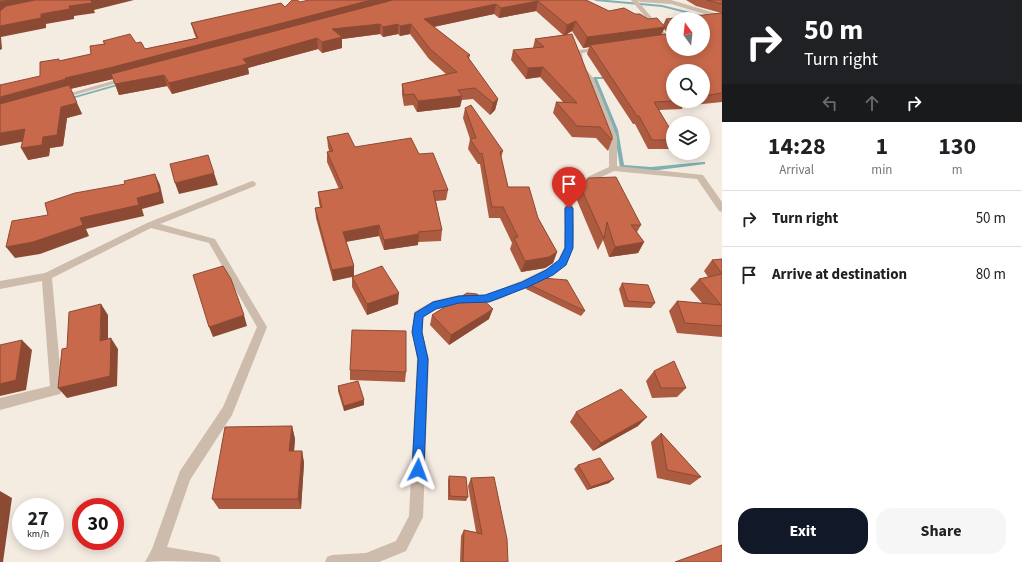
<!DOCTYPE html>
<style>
body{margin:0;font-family:"Source Sans 3",sans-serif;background:#f6f6f6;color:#202124;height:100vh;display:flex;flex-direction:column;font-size:15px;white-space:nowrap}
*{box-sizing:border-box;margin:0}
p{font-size:13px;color:#757577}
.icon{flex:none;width:22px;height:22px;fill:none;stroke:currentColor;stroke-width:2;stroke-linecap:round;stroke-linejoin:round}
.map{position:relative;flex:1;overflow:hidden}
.drawer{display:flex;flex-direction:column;background:#fff;width:300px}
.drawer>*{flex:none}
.top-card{background:#202124;color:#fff;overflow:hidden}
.needle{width:26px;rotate:345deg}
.buttons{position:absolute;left:666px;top:12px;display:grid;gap:8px}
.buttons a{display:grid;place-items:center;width:44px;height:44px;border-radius:50%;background:#fff;box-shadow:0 2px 10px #0003;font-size:20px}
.speed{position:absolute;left:12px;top:498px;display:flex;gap:8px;font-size:20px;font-weight:700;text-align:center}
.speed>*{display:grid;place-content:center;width:52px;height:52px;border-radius:50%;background:#fff;box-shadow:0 2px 10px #0003;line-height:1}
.speed small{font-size:10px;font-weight:400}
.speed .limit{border:6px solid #d22;background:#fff;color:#111}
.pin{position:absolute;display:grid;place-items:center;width:34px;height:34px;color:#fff;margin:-41px -17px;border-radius:50% 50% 50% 0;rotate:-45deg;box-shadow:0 0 4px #0007}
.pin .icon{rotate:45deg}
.me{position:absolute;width:44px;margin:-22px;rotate:3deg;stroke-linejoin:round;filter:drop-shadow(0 0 3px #0008)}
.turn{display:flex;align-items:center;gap:14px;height:84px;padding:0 16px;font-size:18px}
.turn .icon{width:52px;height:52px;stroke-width:2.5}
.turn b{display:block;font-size:28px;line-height:34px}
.lanes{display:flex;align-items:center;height:38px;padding:0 16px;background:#0003;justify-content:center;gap:20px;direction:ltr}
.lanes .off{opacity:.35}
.eta{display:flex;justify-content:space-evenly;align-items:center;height:68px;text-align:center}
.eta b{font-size:24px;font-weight:700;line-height:28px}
.action{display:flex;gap:8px;margin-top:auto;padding:8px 16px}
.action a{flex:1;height:46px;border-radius:16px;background:#111827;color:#fff;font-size:16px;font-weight:700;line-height:46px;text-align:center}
.action a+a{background:#f6f6f6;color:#202124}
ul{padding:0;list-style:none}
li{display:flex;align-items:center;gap:12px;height:56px;padding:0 16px;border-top:1px solid #e0e0e0}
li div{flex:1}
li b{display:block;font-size:15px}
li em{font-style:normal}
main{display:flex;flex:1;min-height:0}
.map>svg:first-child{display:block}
</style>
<main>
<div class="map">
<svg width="722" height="562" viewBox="0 0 722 562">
<rect width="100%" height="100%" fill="#f4ebe1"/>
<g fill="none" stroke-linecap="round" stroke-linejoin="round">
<path fill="#7fb0b2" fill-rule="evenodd" d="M594 0H607L662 5 722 20V22L662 7 596 1Z
M594 77H609L611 78 609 79H597L618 130 624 165 651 167 703 162H705V164L651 171 620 167 614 130 593 78Z
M121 83 124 84 68 100 65 99Z"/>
<path fill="#cdbbac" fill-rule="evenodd" d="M631 0H637L669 38V40L659 41V39L663 38Z
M637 0H671L722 15V19L671 4 640 2Z
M601 47 603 48V50L582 53 584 67 594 79 617 137V166L703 175 722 202V212L719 211 697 179 614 171 587 184 572 198C576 253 579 268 522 289 510 294 497 302 484 303 476 304 468 302 460 303 446 304 434 309 423 317L422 332 429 359 423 517 406 551 379 562H325L327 557 332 555 366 553 396 541 409 516 417 359 412 332 414 312 433 301 459 295H485L521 281 546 269 558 261 564 248 565 230 564 197 581 180 609 167V137L588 79 578 67 576 52 579 50Z
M126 77 129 79 128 80 60 99 57 97Z
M252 181 255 182 256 184 255 186 160 224 215 239 267 327 232 415 190 480 167 547 214 555 219 557 221 562 161 561 145 562 152 549 180 471 223 407 257 327 209 243 151 228 52 278 62 390 60 394 56 395 0 410V398L50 386 42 281 0 289V281L45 273 147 223Z"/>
</g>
<path fill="#ac5a40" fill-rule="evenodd" d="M586 0 609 11 635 14 663 25 666 19 721 13 696 6 686 0H722V102L683 106 682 109 659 110 673 134V146L671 149H648L635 124H633L587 54 589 47 583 48 572 31 566 34 612 140 608 151 596 138 572 137 553 113 556 102H563L540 77 526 79 511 60 513 50 533 48 535 39 563 35 536 11 499 18 494 14 434 27 470 55 469 59 498 99 495 110 490 115 473 99 462 100 460 107 417 112 413 105 404 106 402 95V84L446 74 429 59 410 34 400 36 398 34 383 37 380 34 342 39V48L322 53 318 49 248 68 249 74 172 94 167 86 119 95 113 79 70 89 82 114 67 118 63 146 50 148 49 156 28 160 40 76 60 61 91 54 104 44 103 41 136 43 145 49 196 38 194 33 191 23 285 7 300 2ZM673 19 703 49H673ZM664 29 668 34 661 35ZM703 71V101H673Z
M465 108 503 151 501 158 508 187 538 218 557 252 553 263 545 268 521 272 510 249 512 243 500 218H489L480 164H478L468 149 470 139 463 118Z
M327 137 355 147 419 154 448 190 446 200 436 201 442 230 441 241 418 242V245L384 250 379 236 346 242 354 266V276L398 304 367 315 352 287V277L333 281 316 218 315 208 320 207 319 203 318 192 339 189 327 162V152L329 151 328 147Z
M580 186 641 225 637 232 644 242 638 253 609 257 603 240 598 250 576 198 577 197H576Z
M722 259V337L677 333 669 311 677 301 702 303 690 289 699 279 708 277 704 271 712 260Z
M622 283 655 303 651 308 624 307 619 289Z
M528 284 585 311 581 316 526 289Z
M432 315 489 319 449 345 430 325Z
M350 370 406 372 405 382 350 380Z
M654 371 686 388 677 397 652 398 646 381Z
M338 386 364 400V405L344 411 338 391Z
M576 412 638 426 593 451 570 422Z
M292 426 295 439 294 451H302L304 463 301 509H219L212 499Z
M661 433 701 477 690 485 657 478 651 442Z
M578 465 609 483 587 490 574 469Z
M449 476 468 497 466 501 448 500V480Z
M471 478 508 562H460L461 536 464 530 476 532 468 486Z"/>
<path fill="#8c4a34" d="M8 0H59L0 17V2Z
M91 0H134L94 10 95 13 74 16V19L46 24V28L1 37 2 49 0 50V26Z
M371 0H408L113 79 70 89 65 78Z
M538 1 536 11 499 18 501 8Z
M496 4 494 14 423 29 424 19Z
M576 21 572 31 564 36 567 25Z
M380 24V34L342 39V48L322 53V42L332 29Z
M398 24V34L383 37V27Z
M411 24 410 34 400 36V26Z
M665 27 660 37 590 45 589 47 583 48 587 37Z
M317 38 318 49 248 68 249 74 172 94 169 83 243 59Z
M543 67 540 77 526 79 528 68Z
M164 75 167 86 119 95 115 84Z
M66 79 82 114 67 118 63 146 50 148 49 156 28 160 21 148 43 137 0 109V97Z
M462 96 460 107 417 112 418 101Z
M498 99 495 110 490 115 493 103Z
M25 129 31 140 0 146V133Z
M214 173 218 185 179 194 175 183Z
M155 174 160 185 164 203 142 209 144 216 86 229 89 236 40 254 15 258 6 247 80 218 137 198Z
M379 225V236L343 242V232Z
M419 234 418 245 384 250V240Z
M644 242 638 253 609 257 615 247Z
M557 252 553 263 545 268 521 272 525 261Z
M354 266V276L333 281 332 270Z
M399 293 398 304 367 315V304Z
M101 304 108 315V351L100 341Z
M493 309 489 319 449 345 451 335Z
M244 315 247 326 213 337 209 327Z
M111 338 118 349 117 386 67 398 58 388Z
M22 340 32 350 26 390 0 396V384Z
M364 400V405L344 411V406Z
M647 417 638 426 593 451 601 443Z
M292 426 295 439 293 463 289 451Z
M302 451 304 463 301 509 298 499Z
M614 479 609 483 587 490 591 487Z
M0 491 12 498 3 562H0Z"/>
<path fill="#c8694b" stroke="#8c4a34" d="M0 0H8L0 2Z
M35 0H91L92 3 69 6 70 9 41 14V18L0 26V11L6 6Z
M292 0H297L300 2 309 0H371L109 68 65 78 66 79 0 97V85L40 76V62L59 59V61L91 54 90 46 105 44 103 41 130 34 136 43 141 42 145 49 198 38 191 23 281 3 285 7Z
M393 0H586L609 11 624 8 635 14H640L648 19 657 18 665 27 587 37 576 21 567 25 538 1 501 8 496 4 424 19 470 55 467 56 498 99 493 103 475 88 458 90 462 96 418 101 414 94 404 95 402 84 457 72 430 49 411 24 400 26 398 24 383 27 380 24 332 29 342 37 322 42 317 38 243 59 247 64 169 83 164 75 115 84 111 74Z
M707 0H722V4Z
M722 13V93L703 96V71H673V101L654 102 673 134V140H652L639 116H637L590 45 673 33V49H703V19H673V28L666 19Z
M572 34 612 136V140L600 127 577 126 556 102 577 103 543 67 528 68 513 50 544 47 535 39Z
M69 85 77 103 61 107 57 135 43 137 42 145 21 148 25 129 0 133V104Z
M471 105 503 151 500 152 508 187H529L538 218 557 252 549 257 525 261 514 238 518 237 503 207H492L482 153 480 154 470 139 476 138 465 108Z
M348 133 355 147 411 138 419 154 433 153 448 190 433 191 442 230 418 232 419 234 384 240 379 225 343 232 354 266 332 270 315 208 322 207 318 192 343 188 327 152 333 151 327 137Z
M208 155 214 173 175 183 170 164Z
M155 174 160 192 137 198 139 205 80 218 83 225 33 242 6 247 12 221 48 215 45 203 75 193 125 184 124 181Z
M616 177 641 225H631L644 242 615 247 607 222 604 239 581 188H583L580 186 589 178Z
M722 259V274L712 260Z
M223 266 231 279 244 315 209 327 193 275Z
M382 266 399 293 367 304 352 277Z
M722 274V326L685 323 677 301 721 305 699 279Z
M542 278 567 280 585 311 528 284Z
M622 283 648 285 655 303 628 301Z
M467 293 477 294 493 309 451 335 432 315Z
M101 304 100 341 111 338 110 376 58 388 62 349 67 348 69 312Z
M352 330 406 331V372L350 370Z
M22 340 16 380 0 384V345Z
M674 361 686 388H661L654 371Z
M358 381 364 400 344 406 338 386Z
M621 389 647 417 601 443 576 412Z
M292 426 289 451H302L298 499H212L225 427Z
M661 433 701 477 667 470Z
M600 458 614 479 591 487 578 465Z
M449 476 466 477 468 497 450 496Z
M494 477 507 539 508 562H463L464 530 482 534 471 478Z
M722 545V562H675Z"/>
<path fill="#1a73e8" stroke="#114b97" d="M569 205 573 208V248L566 265 553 275 528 287 489 302 459 303 436 309 423 317 422 332 428 359 424 470 422 474 418 476 414 474 412 470 418 359 412 332 415 313 433 302 459 296 485 295 522 282 546 270 559 260 565 248V208Z"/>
</svg>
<div class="buttons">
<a><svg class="needle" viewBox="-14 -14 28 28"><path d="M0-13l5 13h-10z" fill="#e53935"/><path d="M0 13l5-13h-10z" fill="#757577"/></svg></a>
<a><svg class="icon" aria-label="search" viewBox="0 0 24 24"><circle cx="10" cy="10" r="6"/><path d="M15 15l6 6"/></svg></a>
<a><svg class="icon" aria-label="layers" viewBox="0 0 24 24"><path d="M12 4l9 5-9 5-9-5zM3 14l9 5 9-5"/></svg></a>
</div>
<div class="speed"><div>27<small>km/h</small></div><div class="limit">30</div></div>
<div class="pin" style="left:569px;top:208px;background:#d93025"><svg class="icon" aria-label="arrive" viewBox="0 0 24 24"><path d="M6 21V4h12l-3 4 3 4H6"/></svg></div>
<svg class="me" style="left:418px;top:470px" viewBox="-20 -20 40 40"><path d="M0-17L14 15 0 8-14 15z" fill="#1a73e8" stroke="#fff" stroke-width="4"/></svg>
</div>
<section class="drawer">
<div class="top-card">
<div class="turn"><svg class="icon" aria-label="right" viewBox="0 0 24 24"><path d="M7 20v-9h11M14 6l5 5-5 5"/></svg><div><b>50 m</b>Turn right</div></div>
<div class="lanes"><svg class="icon off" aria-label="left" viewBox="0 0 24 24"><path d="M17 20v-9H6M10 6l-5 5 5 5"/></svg><svg class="icon off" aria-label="ahead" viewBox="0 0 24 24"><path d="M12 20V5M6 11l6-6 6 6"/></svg><svg class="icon" aria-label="right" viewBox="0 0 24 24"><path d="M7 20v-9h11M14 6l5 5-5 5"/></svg></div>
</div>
<div class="eta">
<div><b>14:28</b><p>Arrival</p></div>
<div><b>1</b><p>min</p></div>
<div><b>130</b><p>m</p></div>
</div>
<ul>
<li><svg class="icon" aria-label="right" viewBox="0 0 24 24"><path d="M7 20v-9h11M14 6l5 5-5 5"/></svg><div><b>Turn right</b></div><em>50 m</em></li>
<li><svg class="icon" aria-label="arrive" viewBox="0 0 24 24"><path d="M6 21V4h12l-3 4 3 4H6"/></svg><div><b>Arrive at destination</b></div><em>80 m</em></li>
</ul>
<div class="action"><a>Exit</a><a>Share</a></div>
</section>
</main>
